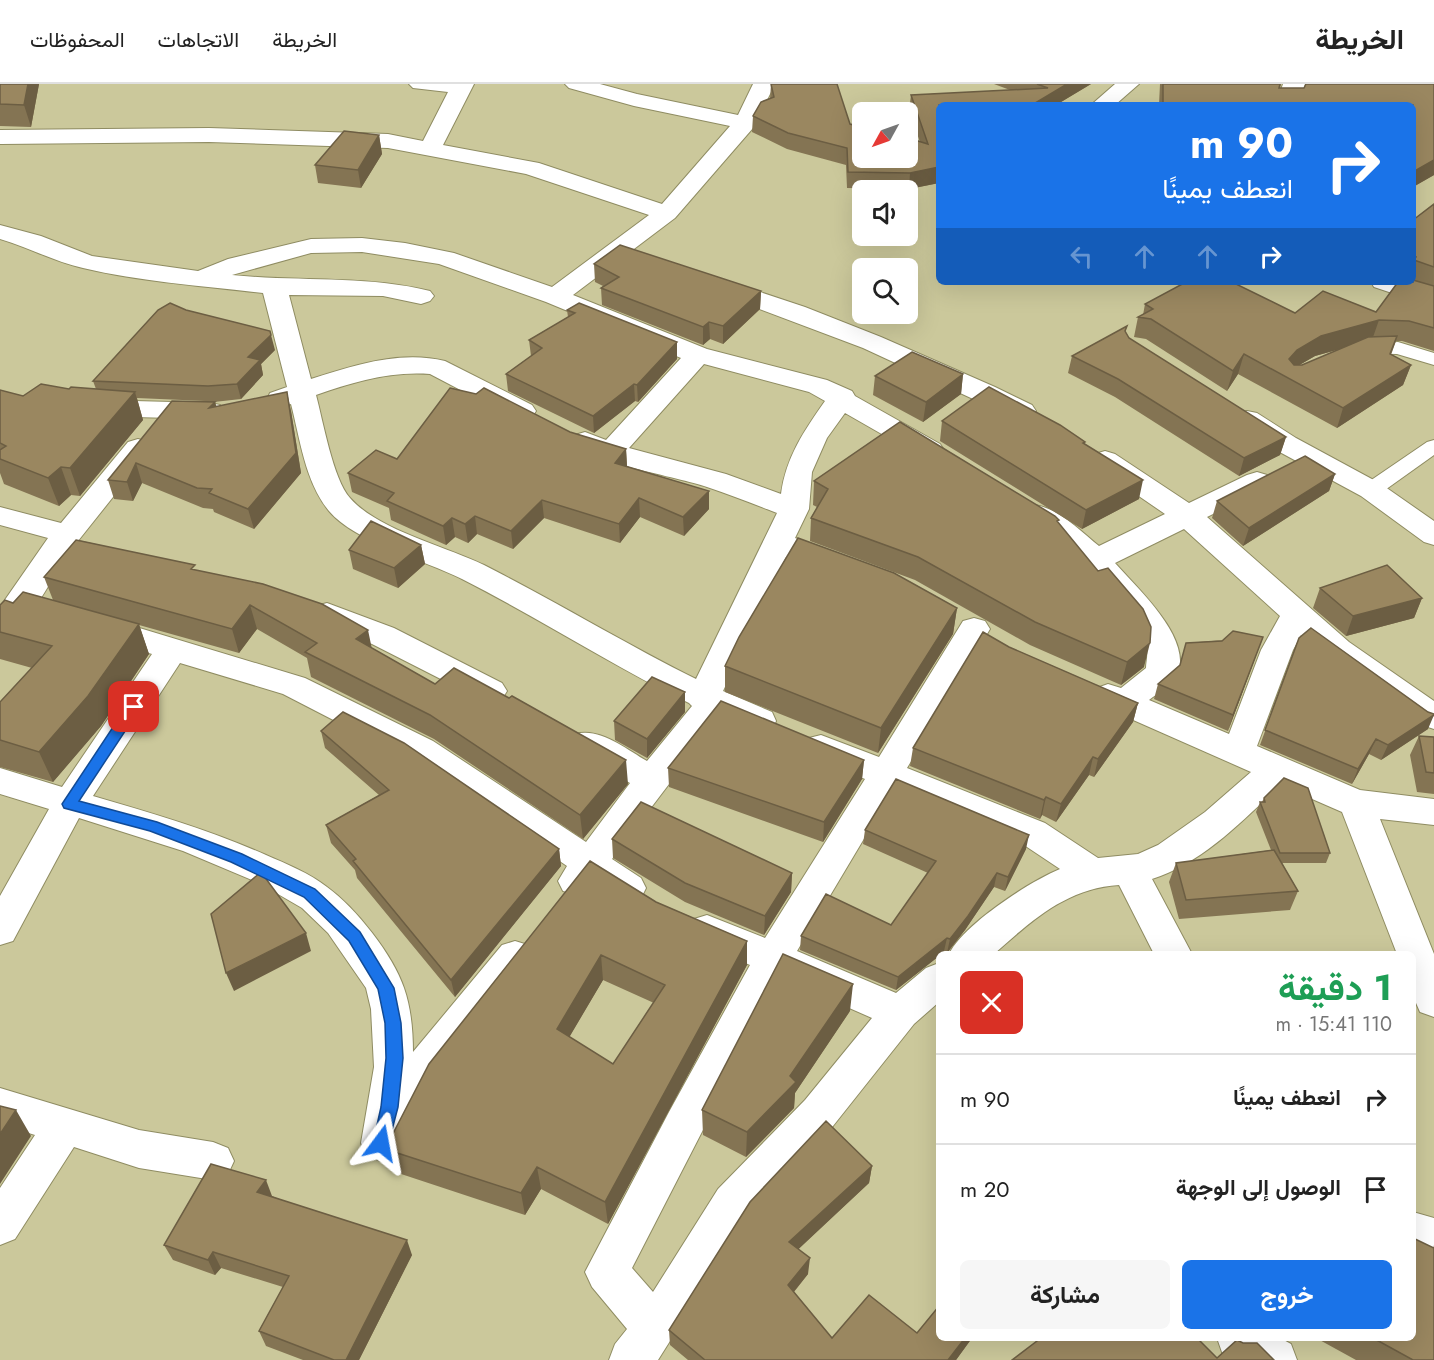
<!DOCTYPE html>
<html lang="ar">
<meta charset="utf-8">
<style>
body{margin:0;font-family:Jost,Vazirmatn,sans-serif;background:#f6f6f6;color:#222;direction:rtl;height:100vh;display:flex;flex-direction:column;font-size:22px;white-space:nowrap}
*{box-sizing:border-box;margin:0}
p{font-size:20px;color:#767676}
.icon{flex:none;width:33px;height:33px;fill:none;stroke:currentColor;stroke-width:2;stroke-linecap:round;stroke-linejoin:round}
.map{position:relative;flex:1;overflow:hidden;direction:ltr}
.side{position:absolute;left:936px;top:867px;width:480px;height:390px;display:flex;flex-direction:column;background:#fff;border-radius:9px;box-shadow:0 6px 24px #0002;direction:rtl}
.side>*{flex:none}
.hud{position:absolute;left:936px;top:18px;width:480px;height:183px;border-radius:9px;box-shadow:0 6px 24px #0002;direction:rtl;background:#1a73e8;color:#fff;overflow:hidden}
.needle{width:39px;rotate:230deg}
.fabs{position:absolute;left:852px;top:18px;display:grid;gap:12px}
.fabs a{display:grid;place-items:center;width:66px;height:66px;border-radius:9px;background:#fff;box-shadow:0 6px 24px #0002;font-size:30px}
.pin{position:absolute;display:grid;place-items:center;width:51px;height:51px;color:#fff;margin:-26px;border-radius:12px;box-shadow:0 3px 9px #0006}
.me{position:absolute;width:66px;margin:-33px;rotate:13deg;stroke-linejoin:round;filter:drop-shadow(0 0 4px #0008)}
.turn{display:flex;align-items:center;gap:21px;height:126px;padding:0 24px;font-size:27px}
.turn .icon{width:78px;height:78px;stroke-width:2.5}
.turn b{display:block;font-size:42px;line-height:51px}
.lanes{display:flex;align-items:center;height:57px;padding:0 24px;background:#0003;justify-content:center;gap:30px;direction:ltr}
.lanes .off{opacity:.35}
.round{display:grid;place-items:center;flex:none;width:63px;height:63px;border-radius:9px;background:#f6f6f6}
.overview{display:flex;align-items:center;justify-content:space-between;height:102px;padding:0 24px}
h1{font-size:36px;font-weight:700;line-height:45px;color:#1e9e55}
.cta{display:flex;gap:12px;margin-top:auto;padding:12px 24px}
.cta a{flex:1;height:69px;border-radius:9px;background:#1a73e8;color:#fff;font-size:24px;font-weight:700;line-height:69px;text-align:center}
.cta a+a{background:#f6f6f6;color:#222}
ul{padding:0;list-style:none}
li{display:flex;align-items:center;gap:18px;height:90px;padding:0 24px;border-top:2px solid #e0e0e0}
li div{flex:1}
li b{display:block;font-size:22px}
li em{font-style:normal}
header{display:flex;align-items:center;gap:36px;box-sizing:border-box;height:84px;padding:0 30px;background:#fff;border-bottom:2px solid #e0e0e0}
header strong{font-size:28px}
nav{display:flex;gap:33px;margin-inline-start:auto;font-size:21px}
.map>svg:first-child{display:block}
</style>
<header>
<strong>الخريطة</strong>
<nav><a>الخريطة</a><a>الاتجاهات</a><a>المحفوظات</a></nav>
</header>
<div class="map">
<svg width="1434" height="1276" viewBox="0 0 1434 1276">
<rect width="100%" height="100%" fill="#cbc89b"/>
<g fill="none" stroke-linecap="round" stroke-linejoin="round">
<g stroke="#8f8c62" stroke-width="2">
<path id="lane" d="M1398 258 1434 269V281L1397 270 1355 269 1353 265 1355 261Z
M1434 356V371L1378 411 1371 413 1364 411 1361 406 1364 401 1427 358Z"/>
</g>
<g stroke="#8f8c62" stroke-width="2">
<path id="street" d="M409 0H474L443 61 539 79 662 120 730 42 634 22 569 4 565 0H600L637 10 738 31 753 0H775L753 44 675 134 573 211 707 265 827 296 852 307 855 312 940 360 944 366 940 372 930 375 920 372 845 329 827 354 812 388 809 425 795 454 846 473 850 480 846 487 835 490 786 473 723 607 772 628 776 637 772 646 760 649 720 633 612 775 641 794 646 804 641 814C620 821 611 811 594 800 585 812 576 811 563 807L558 797 567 782 409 675 283 610 180 579 93 712C151 729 210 746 266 771 287 780 309 789 327 803 356 824 393 871 404 904 411 924 413 947 413 968L502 861 515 857 528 861 534 872 528 883 407 1033 401 1059 395 1072 381 1077 367 1072 361 1059 374 983 371 925 366 904 328 849 302 824 259 799 183 767 79 734 13 857 0 861V812L49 725 0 710V684L62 703 152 570 92 552 87 544 92 536 103 533 305 594 433 657 586 758 630 699 575 668 570 659 575 650C600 643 626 665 647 677L692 622 689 619C611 581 539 534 462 495 424 476 355 458 329 427 305 398 300 355 291 320L280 323 270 321 267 315 270 309 287 303 263 209C204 202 142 198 83 184 55 178 28 163 0 155V141L41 152 92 172 198 187 228 175 311 155 362 154 405 159 454 169 552 203 649 131 526 90 388 64 209 58 0 60V46L209 44 388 50 423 57 448 8 413 4ZM362 168 439 180 546 218 681 274 606 356 585 348 575 351 571 357C586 378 679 393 707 403 731 411 754 420 777 429L696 595C624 559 555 517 484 481 445 462 378 446 350 414 333 395 323 337 316 311 353 298 390 287 430 290L512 333 522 335 532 333 536 327 532 321 445 277C401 266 354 281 311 295L289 211 383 212 421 220 430 217 434 212 430 207C365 191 298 198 232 191L311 169ZM704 280 809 308 825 317C804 347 786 373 781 410L726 390 629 364Z
M1115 0H1139L1115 21H1091Z
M1283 0H1305L1298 21H1276Z
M718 194 805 223 881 253 995 303 1032 321 1036 327 1032 333 1022 335 1012 333 863 264 709 206 706 201 709 196Z
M1371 198H1408L1434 207V223L1374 203Z
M96 316 210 319 220 321 224 327 220 333 210 335 96 332 86 330 82 324 86 318Z
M1247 327 1257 329 1296 354 1381 400 1434 437V461L1424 458 1361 412 1276 366 1237 341 1233 335 1237 329Z
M138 355 148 358 152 364 78 457 122 467 126 474 122 481 111 484 65 474C50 498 27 546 0 554V523L48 454 0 441V423L61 439 128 358Z
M1105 367 1115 370 1189 419 1247 391 1257 388 1267 391 1271 397 1267 403 1207 433 1349 558 1434 617V645L1422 641 1327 574 1301 551 1293 566 1257 662 1360 706 1434 715V741L1380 735 1434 870V933L1420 928 1413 912V870H1397L1342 728 1280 701C1243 737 1202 779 1152 795L1192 870H1154L1119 801C1067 804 1031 837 994 870H949C964 840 1029 798 1060 785L1021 759 893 706 797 867 896 909 926 884 939 879V918L914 940 833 1042 748 1133 658 1276H609L615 1260 627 1245 592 1203 585 1188 669 1028 750 881 694 857 689 846 694 835 707 831 765 854 865 695 809 672 804 663 809 654 821 651 879 673 963 537 974 534 985 537 990 545 907 684 1045 739 1098 774 1138 770 1158 761 1205 728 1251 688 1097 620 1092 612 1097 604 1108 600 1121 604 1146 584C1146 579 1148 571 1147 566 1142 540 1074 470 1051 454 1040 445 1026 441 1018 429L1023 422C1050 415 1079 446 1099 462L1165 430 1095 382 1091 376 1095 370ZM1184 445 1280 532 1261 566 1229 650 1149 616C1158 609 1172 602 1177 592 1194 555 1137 504 1115 479ZM781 894 872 934 805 1016 718 1105 653 1208 632 1184Z
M327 519 394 544 502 599 507 607 502 615 491 619 480 615 372 560 316 538 312 530 316 522Z
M0 1004 139 1046 213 1058 228 1064 234 1077 228 1090 213 1096 139 1084 74 1063 15 1155 0 1161V1104L35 1051 0 1040Z
M1413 1128 1434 1134V1174L1413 1168Z
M1217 1254H1280L1291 1260 1297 1276H1232L1223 1271Z"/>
</g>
<use href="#lane" fill="#fff" fill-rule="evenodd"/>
<use href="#street" fill="#fff" fill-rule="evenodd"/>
</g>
<path fill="#847453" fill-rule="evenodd" d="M0 0H39L31 43 0 42Z
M771 0 850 40 920 58 909 27 911 11 1010 6 994 0H1091L1056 21H939V99L909 105 847 104 846 81 787 65 752 48 753 32 770 15Z
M1160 0H1281L1280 4H1304L1434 0V91L1413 103V21H1159Z
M379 51 382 70 361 104 318 99 315 81Z
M1434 120V267L1402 257H1396L1391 271 1411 281 1403 301 1337 344 1238 290 1227 307 1146 255 1134 253 1138 233 1143 231 1145 220 1295 229 1376 228 1413 198V136ZM1340 265 1302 281H1299L1315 272Z
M594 180 761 207 760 225 723 260 710 255 703 261 602 221 601 204 603 202 595 198Z
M567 226 677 258V275L638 318 635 317 594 349 508 307 506 290 531 272 529 256 568 233Z
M1127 242 1125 248 1129 254 1286 353 1280 371 1239 392 1115 313 1068 289 1072 272Z
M275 266 261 280 263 291 241 315 214 318 217 323 291 327 301 389 254 445 214 428 213 425 203 424 142 399 133 417 114 415 108 396 205 317 137 314 143 336 80 412 71 411 59 422 4 400 0 389V306L23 312 96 305 93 297Z
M963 290 961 310 923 338 873 311 875 292Z
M942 337 1085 358V360L1139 415 1082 445 940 357Z
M570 348 626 365 627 382 709 425 684 452 640 433 620 459 544 434 513 465 477 450 468 459 455 453 446 461 391 436 389 424 352 408 348 389 397 375Z
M1335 390 1329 407 1243 462 1212 434 1217 417Z
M814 397 1059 440 1144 583 1121 601 1030 561 915 496 810 457 811 434 817 423 813 421Z
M421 461 425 480 398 504 353 485 349 466Z
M196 486 372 564 435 600 628 700 583 755 434 655 311 593 307 574 257 545 239 569 139 541 149 570 101 642 53 698 0 683V618L32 584 0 575V521L53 516 44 493Z
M1320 504 1422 514 1414 534 1346 552 1313 524Z
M957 524 953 550 878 669 725 608V582Z
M1263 553 1228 647 1154 615 1158 600 1180 582 1186 559Z
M1299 554 1428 645 1381 676 1369 670 1352 700 1260 661Z
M1009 563 1138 619 1133 638 1094 693 1089 691 1056 738 1042 731 1040 735 910 682 913 664Z
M685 628 647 674 615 656 614 637Z
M321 647 559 765 561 782 455 913 357 794 355 786 331 759 326 741 379 711 325 664Z
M1419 652 1434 653V710L1417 708 1410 671Z
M864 676 862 695 823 758 669 703 668 684Z
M1264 714 1330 769 1326 779H1282L1298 807 1290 826 1179 835 1169 798 1176 779 1271 766 1256 728 1260 718H1262Z
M865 746 1026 765 1005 807 994 803 965 846 947 869 944 867 941 870H939V872L896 906 800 866 801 852 891 841 928 789 863 760Z
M612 755 792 789 791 808 764 851 685 818 613 774Z
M656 818 747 857V881L608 1140 541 1105 525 1131 392 1087 385 1065ZM603 896 654 919 613 980 569 953Z
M850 927 795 1009 794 1024 746 1073 703 1051 702 1026Z
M872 1082 869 1099 798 1165 808 1190 794 1208 832 1254 917 1249 939 1254H972L956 1276H688L670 1261 669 1246Z
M272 1112 412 1171 359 1276H303L266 1262 259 1247 283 1203 221 1184 215 1191 173 1176 164 1161Z
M1434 1161V1276H1356L1316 1254H1413Z"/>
<path fill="#6c5e43" d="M28 0H39L31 43 24 21Z
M1067 0H1091L1056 21H1032Z
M379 51 382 70 361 104 358 86Z
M1434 76V91L1413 103V88Z
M939 83V99L909 105 910 89Z
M761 207 760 225 723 260V242Z
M1379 236 1372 256 1315 272 1291 286 1289 275 1297 266 1321 252Z
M709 238 710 255 703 261V243Z
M271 251 275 266 261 280 263 291 241 315 237 300 248 273Z
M677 258V275L638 318 637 301Z
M1244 270 1238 290 1227 307 1233 287Z
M1411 281 1403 301 1337 344 1343 324Z
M963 290 961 310 923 338 926 318Z
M634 300 635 317 594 349 593 332Z
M135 308 143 336 80 412 70 384Z
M287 308 291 327 301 389 254 445 248 425Z
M215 318 221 337 209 324Z
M1286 353 1280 371 1239 392 1244 374Z
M626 365 627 383 615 379Z
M136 379 142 399 133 417 127 398Z
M61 383 71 411 59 422 48 394Z
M1335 390 1329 407 1243 462 1249 444Z
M1143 396 1139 415 1082 445 1086 426Z
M709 407V425L684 452 683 433Z
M639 414 640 433 620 459 619 440Z
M542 416 544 434 513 465 511 447Z
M475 432 477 450 468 459 465 440Z
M452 434 455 453 446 461 443 442Z
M421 461 425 480 398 504 394 484Z
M1422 514 1414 534 1346 552 1353 532Z
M250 521 257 545 239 569 232 545Z
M957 524 953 550 878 669 881 644Z
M139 540 149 570 101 642 53 698 39 668Z
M368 546 373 570 356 555Z
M1263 553 1257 569 1228 647 1233 631Z
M1150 559 1144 583 1121 601 1127 578Z
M685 608V628L647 674V655Z
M1138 619 1133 638 1094 693 1098 675Z
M1434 631 1428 645 1381 676 1388 661Z
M1376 655 1369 670 1352 700 1358 685Z
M1093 673 1089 691 1056 738 1061 720Z
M626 676 628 700 583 755 580 731Z
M864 676 862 695 823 758 824 738Z
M1046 713 1042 731 1040 735 1044 716Z
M1029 751 1026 765 1005 807 1008 793Z
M559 765 561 782 455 913 451 896Z
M792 789 791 808 764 851 765 832Z
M997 789 994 803 965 846 947 869 950 855Z
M306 849 311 867 234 907 226 889Z
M947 854 944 867 941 870H939V872L896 906 898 893Z
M747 857V881L608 1140 605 1118Z
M601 871 603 896 560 969 557 945Z
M853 900 850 927 795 1009 794 1024 746 1073 747 1048 790 992Z
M16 1026 31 1052 0 1100V1050Z
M872 1082 869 1099 788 1175 789 1158Z
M537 1083 541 1105 525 1131 521 1109Z
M266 1096 272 1112 264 1124 257 1108Z
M407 1156 412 1171 359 1276H346Z
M213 1168 221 1184 215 1191 208 1176Z
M810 1174 808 1190 787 1216 788 1201Z
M965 1254H972L956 1276H948Z"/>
<path fill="#9a8760" stroke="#6c5e43" stroke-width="1.5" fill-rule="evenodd" d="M0 0H28L24 21 0 20Z
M771 0H837L850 40 862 43V74H908V54L928 60 911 11 1048 4 1037 0H1067L1032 21H939V83L910 89 848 88 847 64 788 49 753 32 761 18 774 13Z
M1163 0H1280L1279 4H1304L1306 0H1434V76L1413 88V21H1163Z
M344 47 379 51 358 86 315 81Z
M1434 120V183L1414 176 1416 173 1413 172V136Z
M620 161 761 207 723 242 709 238 703 243 601 204 619 193 594 180Z
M1413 196 1434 202V244L1409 237 1379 236 1321 252 1297 266 1289 275 1294 281H1302L1368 253 1397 252 1390 270 1411 281 1343 324 1244 270 1233 287 1151 235 1138 233 1153 225 1145 220 1186 198H1232L1295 229 1323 207 1376 228 1398 198H1413Z
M170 219 186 226 270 247 271 251 248 273 260 276 237 300 208 302 93 297 158 226Z
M579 219 677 258 637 301 634 300 593 332 506 290 542 264 529 256 575 229 567 226Z
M1127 242 1125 247 1129 254 1286 353 1244 374 1118 295 1072 272Z
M912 268 963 290 926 318 875 292Z
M41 300 69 305 71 303 135 308 70 384 61 383 48 394 0 375V366L6 362 0 359V306L23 312Z
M989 303 1060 341 1085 358 1083 359 1143 396 1086 426 942 337Z
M450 304 476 310 484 304 570 348 626 365 615 379 709 407 683 433 639 414 619 440 542 416 511 447 475 432 465 440 452 434 443 442 387 417 394 409 348 389 376 366 397 375Z
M287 308 296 369 248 425 209 409 212 405 197 404 136 379 127 398 108 396 172 317 215 318 209 324Z
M900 338 1055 432 1059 436 1057 437 1098 487 1108 484 1143 525 1151 543 1150 559 1127 578 1035 538 918 473 811 434 828 405 814 397Z
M1305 372 1335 390 1249 444 1217 417Z
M371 437 421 461 394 484 349 466Z
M798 454 894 489 957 524 881 644 725 582 739 553Z
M76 456 195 481 191 485 263 500 322 520 368 546 356 555 435 600 454 584 509 614 512 612 626 676 580 731 430 631 305 568 317 559 250 521 232 545 44 493Z
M1387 481 1422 514 1353 532 1320 504Z
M23 508 139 540 88 612 39 668 0 656V618L52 562 0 548V521L5 516 13 519Z
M1311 544 1428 628 1434 630V631L1388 661 1376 655 1358 685 1265 646 1299 554Z
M1233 547 1263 553 1233 631 1158 600 1180 581 1186 559 1222 557Z
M983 548 1009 563 1138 619 1098 675 1093 673 1061 720 1046 713 1044 716 913 664Z
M652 593 685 608 647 655 614 637Z
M721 617 864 676 824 738 668 684Z
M343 628 404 659 559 765 451 896 353 777 356 775 326 741 389 706 321 647Z
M1419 652 1434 653V689L1426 688Z
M1284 694 1308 704 1330 769H1280L1260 718H1265L1264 714Z
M896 695 1029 751 1008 793 997 789 968 832 950 855 947 854 898 893 801 852 826 810 891 841 936 777 865 746Z
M641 718 792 789 765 832 685 799 612 755Z
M1274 766 1298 807 1186 816 1176 779Z
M590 777 656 818 747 857 605 1118 537 1083 521 1109 385 1065 429 980ZM601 871 665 901 613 980 557 945Z
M261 788 306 849 226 889 211 830Z
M783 870 853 900 790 992 796 998 747 1048 702 1026Z
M0 1022 16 1026 0 1050Z
M826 1037 872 1082 789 1158 810 1174 788 1201 832 1254 869 1211 917 1249 939 1222V1254H965L948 1276H705L669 1246 750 1118Z
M211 1080 266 1096 257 1108 407 1156 346 1276H334L259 1247 289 1192 213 1168 208 1176 164 1161Z
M1413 1154 1434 1164V1276H1413L1373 1254H1413Z
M1041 1254H1197L1217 1274 1237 1256 1243 1259H1257L1274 1276H1012Z"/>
<path fill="#1a73e8" stroke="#114b97" stroke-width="1.5" d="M134 618 141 623 79 717 157 738 242 770 315 805 360 848 394 904 401 939 403 974 398 1023 387 1065 381 1067 375 1065 373 1059 381 1023 386 974 385 939 378 905 349 857 304 813 231 778 150 747 64 724 62 720 64 717 129 619Z"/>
</svg>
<div class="fabs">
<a><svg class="needle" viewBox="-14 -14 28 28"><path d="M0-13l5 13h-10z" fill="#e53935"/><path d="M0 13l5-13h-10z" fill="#767676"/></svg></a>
<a><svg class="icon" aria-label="sound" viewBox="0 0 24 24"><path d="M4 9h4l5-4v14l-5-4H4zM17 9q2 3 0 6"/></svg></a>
<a><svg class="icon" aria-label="search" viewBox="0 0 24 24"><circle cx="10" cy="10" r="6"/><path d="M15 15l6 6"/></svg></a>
</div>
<div class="pin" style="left:134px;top:623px;background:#d93025"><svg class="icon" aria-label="arrive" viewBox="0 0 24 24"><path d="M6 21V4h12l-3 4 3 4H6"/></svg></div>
<svg class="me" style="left:381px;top:1059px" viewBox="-20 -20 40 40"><path d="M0-17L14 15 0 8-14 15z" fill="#1a73e8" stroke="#fff" stroke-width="4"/></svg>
<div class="hud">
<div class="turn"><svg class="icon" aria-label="right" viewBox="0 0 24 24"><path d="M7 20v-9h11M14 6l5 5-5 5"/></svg><div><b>90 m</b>انعطف يمينًا</div></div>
<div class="lanes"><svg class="icon off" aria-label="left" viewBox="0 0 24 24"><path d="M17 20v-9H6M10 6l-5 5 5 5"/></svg><svg class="icon off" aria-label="ahead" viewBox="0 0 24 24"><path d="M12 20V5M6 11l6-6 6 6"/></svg><svg class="icon off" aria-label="ahead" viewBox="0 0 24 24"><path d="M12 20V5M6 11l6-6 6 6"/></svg><svg class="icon" aria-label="right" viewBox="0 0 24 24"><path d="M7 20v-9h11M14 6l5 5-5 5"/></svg></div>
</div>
<section class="side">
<div class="overview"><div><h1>1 دقيقة</h1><p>110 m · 15:41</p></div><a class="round" style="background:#d93025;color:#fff"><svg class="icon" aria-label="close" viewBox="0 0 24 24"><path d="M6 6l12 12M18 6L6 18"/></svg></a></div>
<ul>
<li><svg class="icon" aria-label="right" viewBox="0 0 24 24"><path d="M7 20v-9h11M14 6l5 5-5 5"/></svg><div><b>انعطف يمينًا</b></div><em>90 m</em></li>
<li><svg class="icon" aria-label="arrive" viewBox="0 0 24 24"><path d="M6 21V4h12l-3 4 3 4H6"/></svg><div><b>الوصول إلى الوجهة</b></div><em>20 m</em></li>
</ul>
<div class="cta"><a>خروج</a><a>مشاركة</a></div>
</section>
</div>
